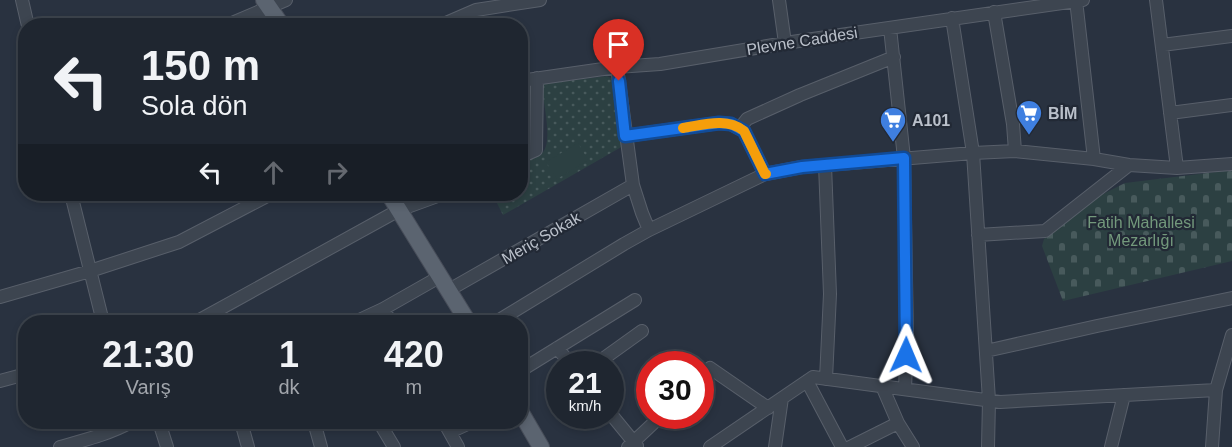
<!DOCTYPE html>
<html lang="tr">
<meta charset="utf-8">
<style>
body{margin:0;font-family:Helvetica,sans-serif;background:#272e38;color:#f1f3f6;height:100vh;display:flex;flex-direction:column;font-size:22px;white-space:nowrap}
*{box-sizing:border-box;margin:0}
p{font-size:20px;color:#a1a5ab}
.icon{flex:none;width:33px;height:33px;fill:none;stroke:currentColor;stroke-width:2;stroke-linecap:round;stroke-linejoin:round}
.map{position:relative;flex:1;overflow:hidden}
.side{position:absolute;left:18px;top:315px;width:510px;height:114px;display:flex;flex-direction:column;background:#1f2630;border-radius:24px;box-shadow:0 3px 9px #0003,0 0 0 2px #3c434c}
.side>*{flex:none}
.guide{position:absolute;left:18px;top:18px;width:510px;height:183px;border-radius:24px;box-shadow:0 3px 9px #0003,0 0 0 2px #3c434c;background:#1f2630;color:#f1f3f6;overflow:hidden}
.speed{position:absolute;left:546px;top:351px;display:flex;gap:12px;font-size:30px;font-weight:700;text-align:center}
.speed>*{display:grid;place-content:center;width:78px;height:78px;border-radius:50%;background:#1f2630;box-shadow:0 3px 9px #0003,0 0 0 2px #3c434c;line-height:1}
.speed small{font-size:15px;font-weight:400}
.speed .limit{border:9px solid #d22;background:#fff;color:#111}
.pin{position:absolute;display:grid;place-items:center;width:51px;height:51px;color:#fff;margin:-62px -26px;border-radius:50% 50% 50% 0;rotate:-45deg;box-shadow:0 0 6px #0007}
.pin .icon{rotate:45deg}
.me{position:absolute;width:66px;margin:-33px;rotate:1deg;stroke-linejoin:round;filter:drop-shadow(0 0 4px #0008)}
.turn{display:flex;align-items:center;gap:21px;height:126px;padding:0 24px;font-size:27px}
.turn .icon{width:78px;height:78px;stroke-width:2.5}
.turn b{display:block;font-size:42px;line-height:51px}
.lanes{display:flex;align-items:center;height:57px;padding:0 24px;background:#0003;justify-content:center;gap:30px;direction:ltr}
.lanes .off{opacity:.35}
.eta{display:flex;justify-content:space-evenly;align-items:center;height:102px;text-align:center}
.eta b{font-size:36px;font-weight:700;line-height:42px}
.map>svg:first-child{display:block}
</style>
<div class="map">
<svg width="1232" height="447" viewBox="0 0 1232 447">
<defs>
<pattern id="green-dots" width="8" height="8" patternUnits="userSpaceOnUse" patternTransform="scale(1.5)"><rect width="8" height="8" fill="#2c4042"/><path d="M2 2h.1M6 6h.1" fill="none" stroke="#485a5c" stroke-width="1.8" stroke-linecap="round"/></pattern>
<pattern id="cemetery-stones" width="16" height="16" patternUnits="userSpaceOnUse" patternTransform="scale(1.5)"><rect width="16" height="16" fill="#2c4042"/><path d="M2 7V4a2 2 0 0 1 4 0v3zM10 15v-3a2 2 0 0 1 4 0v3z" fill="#485a5c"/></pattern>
</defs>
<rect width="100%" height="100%" fill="#293240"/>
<path fill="url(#green-dots)" d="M607 76 613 79 623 146 503 215 497 203 502 201 498 194H520L521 162C527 159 537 157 543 152 553 141 543 99 541 84Z"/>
<path fill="url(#cemetery-stones)" d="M1232 170V261L1063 301 1042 246 1044 239 1097 197 1125 183Z"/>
<path fill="#2c4042" d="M578 143 588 160 557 179 546 162Z"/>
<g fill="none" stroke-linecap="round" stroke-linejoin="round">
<g stroke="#585f6a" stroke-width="14">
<path id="minor" d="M22 0 28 26
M779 0 785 43
M1076 0 1094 159
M1156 0 1177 168
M994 12 1013 124 1015 151
M952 18 973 153 989 400 988 447
M225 26 286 0
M439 26 476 10 540 0
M890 28 904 158 907 338 905 389
M1162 45 1232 36
M617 67 633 185 642 213 649 230
M520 81 617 67 660 64 785 43 1083 0
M1170 113 1232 105
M740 128 747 119 800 95 894 57
M625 136 719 123 731 124 744 131 765 174
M520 157 536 150 537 78
M825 165 830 294 826 379
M71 194 103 322
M978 235 1045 231 1129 165
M449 290 633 185
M0 297 90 271 179 242 271 194
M383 309 391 322
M196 322 399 210 443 194
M355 322 383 309 434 280
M496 322 624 244 649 230 765 174 802 167 973 153 1015 151 1094 159 1129 165 1177 168 1232 164
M557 348 571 364
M986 351 1097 326 1232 298
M596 364 642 331
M520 371 635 300
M700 377 710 368 768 408
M0 381 26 374
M807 381 842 447
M882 386 898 423 913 447
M610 413 637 446
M159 422 167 447
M241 422 248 447
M314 422 321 447
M379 422 394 447
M444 422 458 447
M450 432 472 422
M60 447C85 440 109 434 131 422
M628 447 661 416
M710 447 813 377 1000 402 1216 390
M775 447 782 398
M850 447 898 423
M1111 447 1124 395
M1212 447 1216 390 1232 335"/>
</g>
<g stroke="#474d59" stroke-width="18">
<path id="major" d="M264 0 282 26
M389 194 468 322
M520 411 541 447"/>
</g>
<use href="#minor" stroke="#3d4550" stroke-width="12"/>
<use href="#major" stroke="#5b6470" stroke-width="16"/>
</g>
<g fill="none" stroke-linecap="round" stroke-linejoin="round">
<g stroke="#114b97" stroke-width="15">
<path id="route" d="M619 81 625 136 719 123 731 124 744 131 765 174 802 167 904 158 906 355"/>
</g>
<use href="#route" stroke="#1a73e8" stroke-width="10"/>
<path stroke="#f59e0b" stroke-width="10" d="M683 128C703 125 727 117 744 131L765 174H766"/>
</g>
<defs>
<g id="supermarket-pin" transform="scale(1.35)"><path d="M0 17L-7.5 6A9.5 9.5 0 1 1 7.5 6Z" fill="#3f7fe0" stroke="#222935"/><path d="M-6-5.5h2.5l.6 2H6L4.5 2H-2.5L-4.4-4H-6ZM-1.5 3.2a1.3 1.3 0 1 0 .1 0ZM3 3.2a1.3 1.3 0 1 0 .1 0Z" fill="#fff"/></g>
</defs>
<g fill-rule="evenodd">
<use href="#supermarket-pin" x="1029" y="113"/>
<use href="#supermarket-pin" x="893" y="120"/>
</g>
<g text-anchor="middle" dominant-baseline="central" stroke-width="4.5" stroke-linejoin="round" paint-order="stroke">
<g font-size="16" fill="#bac0ca" stroke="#222935">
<text transform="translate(802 41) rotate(-9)">Plevne Caddesi</text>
<text transform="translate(541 238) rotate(-30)">Meriç Sokak</text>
</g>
<g font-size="16" font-weight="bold" fill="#bac0ca" stroke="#222935" text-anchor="start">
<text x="1048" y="113">BİM</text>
<text x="912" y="120">A101</text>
</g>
<g font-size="16" fill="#73997c" stroke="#222935">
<text x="1141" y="222">Fatih Mahallesi<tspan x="1141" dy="18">Mezarlığı</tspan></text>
</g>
</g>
</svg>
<div class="speed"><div>21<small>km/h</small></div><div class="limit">30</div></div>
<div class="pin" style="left:619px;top:81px;background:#d93025"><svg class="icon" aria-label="arrive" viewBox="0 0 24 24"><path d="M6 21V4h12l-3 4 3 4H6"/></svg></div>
<svg class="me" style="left:906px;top:355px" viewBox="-20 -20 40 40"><path d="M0-17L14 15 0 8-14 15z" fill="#1a73e8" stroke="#fff" stroke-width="4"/></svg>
<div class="guide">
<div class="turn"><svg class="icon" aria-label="left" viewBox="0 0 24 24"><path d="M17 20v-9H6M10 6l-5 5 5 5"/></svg><div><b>150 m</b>Sola dön</div></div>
<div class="lanes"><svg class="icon" aria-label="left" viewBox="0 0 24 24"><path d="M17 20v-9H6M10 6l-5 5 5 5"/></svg><svg class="icon off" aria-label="ahead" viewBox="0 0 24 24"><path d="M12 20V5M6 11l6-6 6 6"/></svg><svg class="icon off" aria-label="right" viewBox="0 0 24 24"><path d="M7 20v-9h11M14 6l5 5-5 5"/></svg></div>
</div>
<section class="side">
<div class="eta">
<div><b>21:30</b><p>Varış</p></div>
<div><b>1</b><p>dk</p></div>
<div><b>420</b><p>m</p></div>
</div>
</section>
</div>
